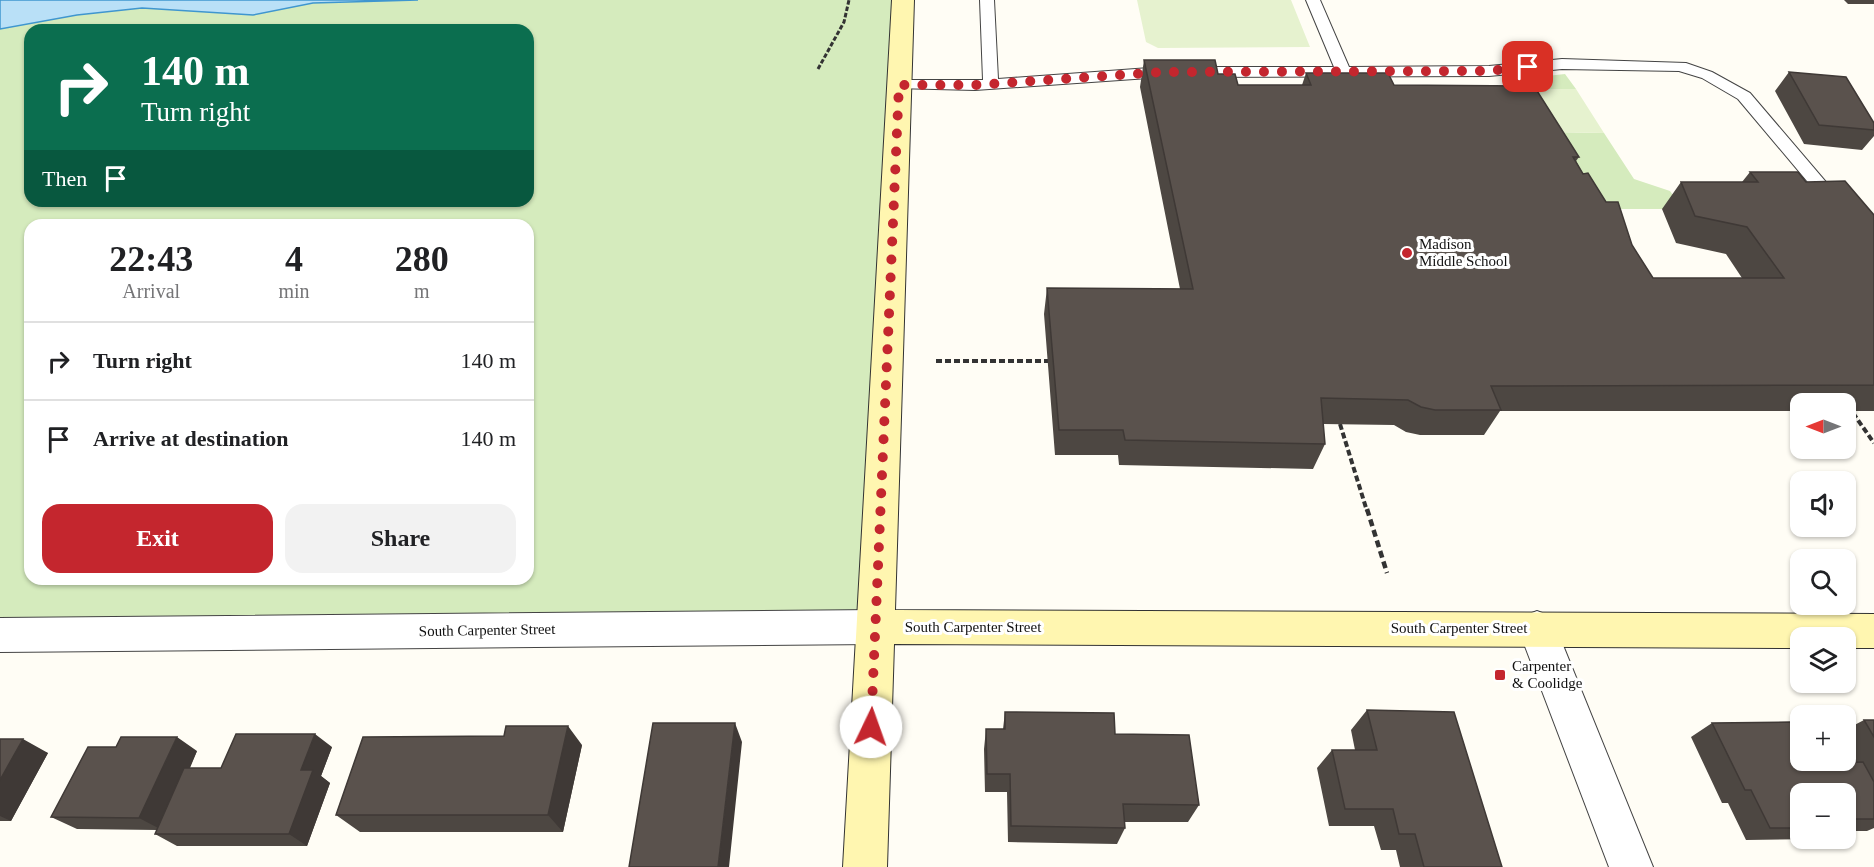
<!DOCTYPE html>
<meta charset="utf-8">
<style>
body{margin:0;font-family:Georgia,serif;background:#f2f2f2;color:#202124;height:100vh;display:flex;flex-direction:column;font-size:22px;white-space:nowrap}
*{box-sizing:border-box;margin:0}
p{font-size:20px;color:#757577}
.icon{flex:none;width:33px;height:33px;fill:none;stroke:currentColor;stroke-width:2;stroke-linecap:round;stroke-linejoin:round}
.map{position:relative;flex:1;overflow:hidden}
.panel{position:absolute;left:24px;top:219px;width:510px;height:366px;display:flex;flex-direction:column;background:#fff;border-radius:18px;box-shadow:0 2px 4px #0004}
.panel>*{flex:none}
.guide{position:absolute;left:24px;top:24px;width:510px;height:183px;border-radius:18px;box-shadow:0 2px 4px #0004;background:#0b6e4f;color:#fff;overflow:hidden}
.needle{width:39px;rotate:270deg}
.fabs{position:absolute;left:1790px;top:393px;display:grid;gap:12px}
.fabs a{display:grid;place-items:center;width:66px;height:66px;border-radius:12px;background:#fff;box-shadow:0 2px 4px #0004;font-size:30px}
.pin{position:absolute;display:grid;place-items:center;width:51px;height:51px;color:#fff;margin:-26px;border-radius:12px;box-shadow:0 3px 9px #0006}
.me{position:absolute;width:66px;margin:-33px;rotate:3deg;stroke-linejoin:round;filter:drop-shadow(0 0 4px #0008)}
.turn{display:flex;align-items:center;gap:21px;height:126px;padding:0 18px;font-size:27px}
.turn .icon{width:78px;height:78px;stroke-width:2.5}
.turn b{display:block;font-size:42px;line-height:51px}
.then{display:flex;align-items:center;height:57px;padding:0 18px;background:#0003;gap:12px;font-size:22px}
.eta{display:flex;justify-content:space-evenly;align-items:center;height:102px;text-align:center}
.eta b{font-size:36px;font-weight:700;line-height:42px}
.primary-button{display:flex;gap:12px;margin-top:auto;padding:12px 18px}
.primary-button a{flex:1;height:69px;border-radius:18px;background:#c4262e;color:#fff;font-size:24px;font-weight:700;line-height:69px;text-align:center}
.primary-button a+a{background:#f2f2f2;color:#202124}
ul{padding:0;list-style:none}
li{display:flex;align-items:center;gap:18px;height:78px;padding:0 18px;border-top:2px solid #e0e0e0}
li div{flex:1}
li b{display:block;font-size:22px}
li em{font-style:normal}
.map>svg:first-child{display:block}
</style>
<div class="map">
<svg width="1874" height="867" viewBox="0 0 1874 867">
<rect width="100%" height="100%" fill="#fffdf5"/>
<path fill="#d5ebbd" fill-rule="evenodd" d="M0 0H903L876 627 0 635ZM30 30H528V201H30ZM30 225H528V579H30Z
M1565 74 1576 89H1525L1551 132 1604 133 1634 179 1670 191 1683 209H1577L1502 81Z"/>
<path fill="#e6f2cf" d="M1137 0H1291L1310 47 1158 48 1146 42Z
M1525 89H1576L1604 133 1551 132Z"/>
<path fill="#b9e0f7" stroke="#3f96cf" stroke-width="1.5" d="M0 0H418L313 3 253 15 142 8 77 15 0 29Z"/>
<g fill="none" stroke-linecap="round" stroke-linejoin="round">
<g stroke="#444" stroke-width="2">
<path id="lane" d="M980 0H994L998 79 1163 67H1334L1306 0H1320L1349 67 1489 66 1562 59 1686 63 1712 72 1750 93 1843 202 1840 206H1828L1738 99 1702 78 1679 71 1562 69 1489 76 1163 77 975 90 894 88 891 85 899 80H983Z"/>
</g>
<g stroke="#444" stroke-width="2">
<path id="street" d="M876 610 889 615 895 627 889 639 876 644 0 652V618Z
M1537 611 1550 616 1556 628 1653 867H1609L1518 628 1524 616Z"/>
</g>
<g stroke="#333" stroke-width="2">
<path id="secondary" d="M892 0H914L895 610 1874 614V648H1845V638H1800V648L894 644 887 867H843Z"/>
</g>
<path stroke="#333" stroke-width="3" stroke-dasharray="4.5 2" stroke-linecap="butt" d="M818 69 844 22 849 0"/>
<path stroke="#333" stroke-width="4" stroke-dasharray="6 3" stroke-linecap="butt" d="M936 361H1048
M1853 413 1874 443
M1340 424 1367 511"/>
<path stroke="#333" stroke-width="4.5" stroke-dasharray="7 4" stroke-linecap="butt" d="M1367 509 1387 573"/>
<use href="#lane" fill="#fff" fill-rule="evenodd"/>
<use href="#street" fill="#fff" fill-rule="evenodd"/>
<use href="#secondary" fill="#fff6b0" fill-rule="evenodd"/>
</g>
<path fill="#4d4742" d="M1844 0H1874V4H1848Z
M1144 60 1218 74 1238 85H1302L1306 73 1394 85 1579 157 1576 161 1583 174 1632 245 1653 278H1742L1726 254 1676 243 1662 209 1681 182H1742L1750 172 1806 182 1874 215V411H1845V404H1800V411H1500L1484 435H1420L1406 432 1394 425 1323 424 1325 444 1313 469 1119 465 1118 455H1055L1044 314 1047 288 1180 289 1140 87Z
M1789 72 1874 123V136L1862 150 1804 144 1775 91Z
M1367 710 1502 867H1400L1396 850H1381L1374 826H1329L1317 768 1332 750H1355L1351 730Z
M1005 712 1115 734 1199 805 1188 822H1124L1125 828 1117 844 1008 842 1007 792H985L984 749 986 729H1003Z
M1864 720H1874V828L1867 831H1845V794H1800V838H1822L1821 839 1746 840 1728 803H1722L1691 737 1712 723 1811 763 1855 762 1845 744V730Z
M0 739 48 753 11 821H0Z
M582 745 563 832H360L336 815Z
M332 747 321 776 330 783 307 846H177L155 834 157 830 77 829 51 817 197 751 190 768H221Z"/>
<path fill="#3f3936" d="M735 723 742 742 729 867H718Z
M568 726 582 745 563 832 548 815Z
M315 734 332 747 321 776 330 783 307 846 289 834 301 770Z
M177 737 197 751 162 830 139 818Z
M23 739 48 753 11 821 0 816V780Z"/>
<path fill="#5a524d" stroke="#3f3936" stroke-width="1.5" d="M1144 60H1215L1218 74H1235L1238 85H1311L1306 73H1388L1394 85 1534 86 1579 157H1573L1583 174 1588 173 1606 202H1618L1632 245 1653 278H1784L1747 227 1695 216 1681 182H1758L1750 172H1798L1806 182 1845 181 1874 215V385L1491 386 1501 410H1435L1421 407 1408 400 1321 398 1325 444 1125 440 1123 430H1059L1047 288 1193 289Z
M1789 72 1846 77 1874 123V130L1819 125Z
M1367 710 1454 712 1502 867H1424L1415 834H1399L1393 809H1345L1332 750H1377Z
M1005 712 1114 713 1115 734 1189 735 1199 805 1123 804 1125 828 1011 826 1010 774H987L986 729H1005Z
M1864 720H1874V737Z
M1790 722 1800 741V760H1810L1811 763 1863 762 1874 782V819H1852L1845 807V794H1838L1835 787H1825L1829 794H1800V828H1770L1751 790H1745L1712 723Z
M653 723H735L718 867H629Z
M506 726H568L548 815H336L363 737 504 736Z
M236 734H315L301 770H313L289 834H155L184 768H221Z
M121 737H177L139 818 51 817 88 747H116Z
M0 739H23L0 780Z"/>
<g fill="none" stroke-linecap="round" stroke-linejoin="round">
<path stroke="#c4262e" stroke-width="10" stroke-dasharray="0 18" d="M871 727 899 85H975L1163 72 1489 71 1528 67"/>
</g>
<g fill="#c4262e" stroke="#fff" stroke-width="2">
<circle cx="1407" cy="253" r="6"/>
<rect x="1494" y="669" width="12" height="12" rx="3"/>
</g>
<g text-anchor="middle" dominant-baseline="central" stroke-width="6" stroke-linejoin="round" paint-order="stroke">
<g font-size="15" fill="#111" stroke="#fff" text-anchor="start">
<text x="1419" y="244">Madison<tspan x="1419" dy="17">Middle School</tspan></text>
<text x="1512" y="666">Carpenter<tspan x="1512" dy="17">&amp; Coolidge</tspan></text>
</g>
<g font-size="15" fill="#111" stroke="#fff">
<text x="973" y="627">South Carpenter Street</text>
<text x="1459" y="628">South Carpenter Street</text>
<text transform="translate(487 630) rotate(-1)">South Carpenter Street</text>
</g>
</g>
</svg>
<div class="fabs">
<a><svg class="needle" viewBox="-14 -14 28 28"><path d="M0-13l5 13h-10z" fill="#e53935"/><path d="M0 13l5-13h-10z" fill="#757577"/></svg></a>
<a><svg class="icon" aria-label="sound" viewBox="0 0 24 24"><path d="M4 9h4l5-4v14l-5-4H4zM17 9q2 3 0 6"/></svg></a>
<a><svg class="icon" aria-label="search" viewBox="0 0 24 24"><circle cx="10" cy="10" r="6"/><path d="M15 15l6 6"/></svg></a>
<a><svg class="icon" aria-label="layers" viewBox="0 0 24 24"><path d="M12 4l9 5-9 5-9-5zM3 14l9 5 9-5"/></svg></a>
<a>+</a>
<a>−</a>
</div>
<div class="pin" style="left:1528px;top:67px;background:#d93025"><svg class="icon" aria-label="arrive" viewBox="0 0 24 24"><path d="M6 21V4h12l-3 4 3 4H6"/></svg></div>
<svg class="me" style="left:871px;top:727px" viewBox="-20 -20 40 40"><circle r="19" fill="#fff"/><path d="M0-13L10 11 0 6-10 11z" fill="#c4262e"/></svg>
<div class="guide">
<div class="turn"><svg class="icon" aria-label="right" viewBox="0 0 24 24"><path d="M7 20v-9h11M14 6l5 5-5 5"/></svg><div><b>140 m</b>Turn right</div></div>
<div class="then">Then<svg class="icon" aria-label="arrive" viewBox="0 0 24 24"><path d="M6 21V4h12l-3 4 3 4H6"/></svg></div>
</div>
<section class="panel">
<div class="eta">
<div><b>22:43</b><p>Arrival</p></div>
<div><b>4</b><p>min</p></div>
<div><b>280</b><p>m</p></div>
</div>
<ul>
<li><svg class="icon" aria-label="right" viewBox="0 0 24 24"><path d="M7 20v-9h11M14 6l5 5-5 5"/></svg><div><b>Turn right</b></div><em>140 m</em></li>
<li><svg class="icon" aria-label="arrive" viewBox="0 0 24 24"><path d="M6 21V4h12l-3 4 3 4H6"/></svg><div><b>Arrive at destination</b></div><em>140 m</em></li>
</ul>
<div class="primary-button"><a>Exit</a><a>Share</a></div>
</section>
</div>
